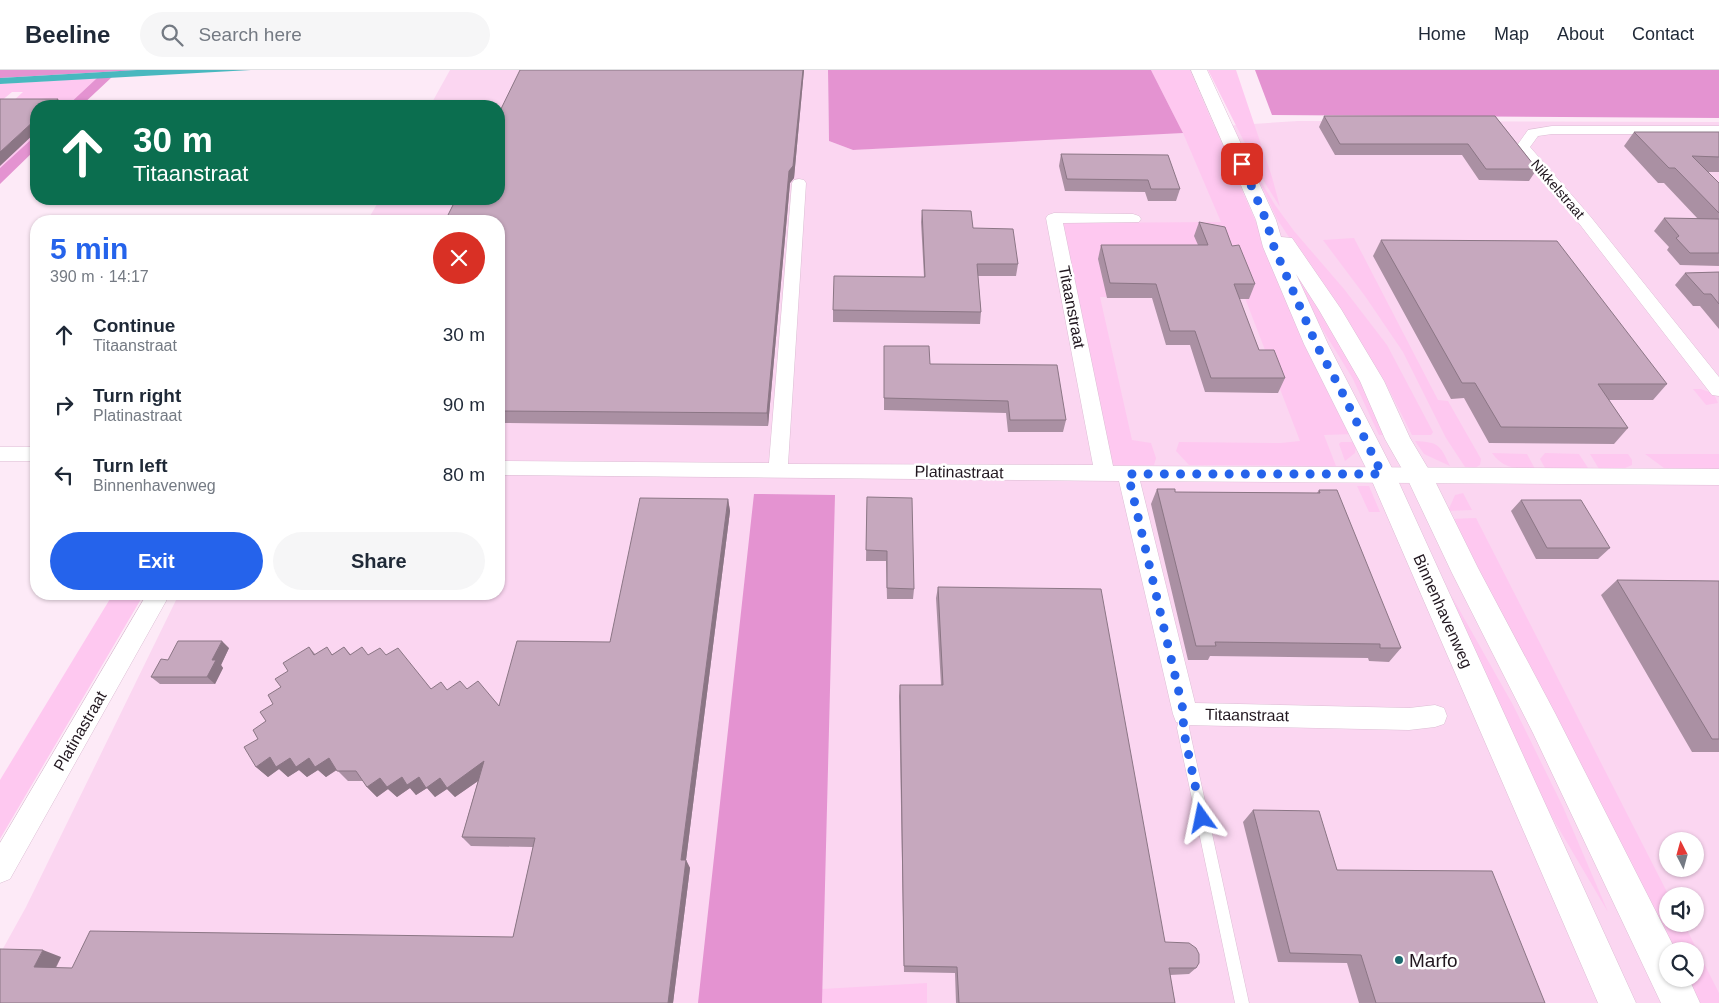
<!DOCTYPE html>
<meta charset="utf-8">
<style>
body{margin:0;font-family:Arial,sans-serif;background:#f6f6f7;color:#1f2937;height:100vh;display:flex;flex-direction:column;font-size:19px;white-space:nowrap}
*{box-sizing:border-box;margin:0}
p{font-size:16px;color:#747a83}
.icon{flex:none;width:28px;height:28px;fill:none;stroke:currentColor;stroke-width:2;stroke-linecap:round;stroke-linejoin:round}
.map{position:relative;flex:1;overflow:hidden}
.sheet{position:absolute;left:30px;top:145px;width:475px;height:385px;display:flex;flex-direction:column;background:#fff;border-radius:20px;box-shadow:0 1px 4px #0004}
.sheet>*{flex:none}
.guide{position:absolute;left:30px;top:30px;width:475px;height:105px;border-radius:20px;box-shadow:0 1px 4px #0004;background:#0b6e4f;color:#fff;overflow:hidden}
.needle{width:32px;rotate:354deg}
.buttons{position:absolute;left:1659px;top:762px;display:grid;gap:10px}
.buttons a{display:grid;place-items:center;width:45px;height:45px;border-radius:50%;background:#fff;box-shadow:0 1px 4px #0004;font-size:25px}
.pin{position:absolute;display:grid;place-items:center;width:42px;height:42px;color:#fff;margin:-21px;border-radius:10px;box-shadow:0 2px 8px #0006}
.me{position:absolute;width:55px;margin:-28px;rotate:348deg;stroke-linejoin:round;filter:drop-shadow(0 0 4px #0008)}
.turn{display:flex;align-items:center;gap:18px;height:105px;padding:0 20px;font-size:22px}
.turn .icon{width:65px;height:65px;stroke-width:2.5}
.turn b{display:block;font-size:35px;line-height:42px}
.round{display:grid;place-items:center;flex:none;width:52px;height:52px;border-radius:26px;background:#f6f6f7}
.overview{display:flex;align-items:center;justify-content:space-between;height:85px;padding:0 20px}
h1{font-size:30px;font-weight:700;line-height:38px;color:#2563eb}
.primary-button{display:flex;gap:10px;margin-top:auto;padding:10px 20px}
.primary-button a{flex:1;height:58px;border-radius:30px;background:#2563eb;color:#fff;font-size:20px;font-weight:700;line-height:58px;text-align:center}
.primary-button a+a{background:#f6f6f7;color:#1f2937}
ul{padding:0;list-style:none}
li{display:flex;align-items:center;gap:15px;height:70px;padding:0 20px}
li div{flex:1}
li b{display:block;font-size:19px}
li em{font-style:normal}
header{display:flex;align-items:center;gap:30px;box-sizing:border-box;height:70px;padding:0 25px;background:#fff;border-bottom:1px solid #e0e1e3}
header strong{font-size:24px}
nav{display:flex;gap:28px;margin-inline-start:auto;font-size:18px}
.search{width:350px;height:45px;background:#f6f6f7;display:flex;align-items:center;gap:12px;box-sizing:border-box;padding:0 18px;border-radius:28px;color:#747a83;font-size:19px}
.map>svg:first-child{display:block}
</style>
<header>
<strong>Beeline</strong>
<div class="search"><svg class="icon" aria-label="search" viewBox="0 0 24 24"><circle cx="10" cy="10" r="6"/><path d="M15 15l6 6"/></svg>Search here</div>
<nav><a>Home</a><a>Map</a><a>About</a><a>Contact</a></nav>
</header>
<div class="map">
<svg width="1719" height="933" viewBox="0 0 1719 933">
<rect width="100%" height="100%" fill="#fdeaf7"/>
<path fill="#fbd6f1" fill-rule="evenodd" d="M450 0H828L829 71 853 80 1298 51 1719 52V933H0V884L26 837 179 524H499V151H367L380 129H499V36H430ZM1668 771H1695V799H1668ZM1668 826H1695V854H1668ZM1668 881H1695V909H1668Z"/>
<path fill="#fec8f0" d="M1151 0H1190L1296 245 1354 364 1324 365 1336 396 1189 395 1176 381 1179 372 1281 373 1300 371 1245 228 1100 227 1132 370 1151 373 1156 388 1154 395H1111L1062 153 1221 152 1183 63Z
M1208 0H1236L1272 107 1280 137 1265 113Z
M97 8 67 36H36V65L0 98V43L23 22H12L0 32V14Z
M1255 102 1275 135 1294 161 1344 219 1387 275 1433 362 1431 365H1412L1385 312 1277 149Z
M1354 168 1438 330 1448 331 1481 389 1480 395 1475 398 1465 397 1446 368 1403 282 1365 226 1323 170Z
M1284 179 1392 365H1379L1353 309 1310 239Z
M1693 319H1701L1714 324 1718 333 1706 335Z
M1415 371C1439 372 1440 375 1450 396L1424 384Z
M1341 372H1357L1355 383 1345 391 1339 374Z
M1492 383 1527 384 1535 399C1518 399 1503 399 1492 383Z
M1545 383 1579 384 1588 398H1545L1540 389Z
M1590 384H1628L1632 390V395L1623 399H1599Z
M1645 384H1719V399L1664 398Z
M1357 416H1369L1380 442H1369Z
M1463 423 1472 440 1448 441 1455 425Z
M1476 448 1669 826H1668V854H1684L1719 923V933H1692L1680 909H1695V881H1668L1450 449Z
M113 524H144L0 769V710Z
M1451 525 1513 635 1563 737 1608 842 1536 720Z
M927 913V933H822V919Z"/>
<path fill="#e493d1" d="M0 0H137L0 8Z
M828 0H1151L1183 63 853 80 829 71Z
M1255 0H1719V48L1272 45Z
M112 7 81 36H67L97 8Z
M36 65V79L0 114V98Z
M754 424 835 425 822 933H698Z"/>
<path fill="#49b8bf" d="M137 0H251L0 14V8Z"/>
<g fill="none" stroke-linecap="round" stroke-linejoin="round">
<g stroke="#dcbed4" stroke-width="1">
<path id="lane" d="M1185 639 1189 640 1191 644 1189 658 1249 933H1235L1177 658 1181 640Z"/>
</g>
<g stroke="#dcbed4" stroke-width="1">
<path id="street" d="M1552 56H1719V64H1552L1538 66 1530 77 1590 146 1719 307V326L1712 325 1578 152 1516 77 1528 60Z
M799 109 804 110 806 113 788 394 1093 395 1046 148 1048 145 1054 143 1133 144 1139 146 1141 149 1139 152 1063 153 1113 396 1719 399V415L1140 411 1195 633 1409 638 1435 635 1444 638 1447 646 1444 654 1435 657 1409 660 1185 655 1176 652 1173 644 1119 411 499 405V391L769 393 792 113 794 110Z
M0 377H36V391H0Z
M147 524H170L10 809 0 813V773Z"/>
</g>
<g stroke="#dcbed4" stroke-width="1">
<path id="secondary" d="M1191 0H1207L1276 150 1281 167 1292 168 1341 239 1384 311 1410 368 1432 405 1478 498 1555 643 1676 881H1668V909H1689L1700 933H1661L1533 663 1452 503 1406 406 1385 369 1360 311 1319 240 1296 204 1328 274 1395 404 1636 933H1598L1369 404 1304 274 1263 177 1256 150Z"/>
</g>
<use href="#lane" fill="#fff" fill-rule="evenodd"/>
<use href="#street" fill="#fff" fill-rule="evenodd"/>
<use href="#secondary" fill="#fff" fill-rule="evenodd"/>
</g>
<path fill="#aa90a3" d="M520 0H804L794 108 790 113 768 356 499 353V151Z
M1324 46H1495L1537 99 1529 111 1479 110 1462 85H1335L1319 57Z
M1634 62H1719V102H1707L1719 113V196L1680 195 1667 180 1669 177 1654 161 1664 148 1698 149 1664 113H1658L1624 76Z
M1061 84 1180 119 1176 131H1148L1145 122 1065 121 1059 96Z
M922 140 973 158 1018 194 1016 206H978L981 242 980 254 833 252V240L924 207 921 152Z
M1199 152 1232 176 1255 214 1249 229H1239L1259 280 1285 308 1278 323 1205 322 1190 275H1166L1152 228H1107L1098 189 1101 175H1198L1194 166Z
M1381 170 1667 314 1653 330H1609L1628 358 1614 374 1489 373 1464 328 1451 329 1373 186Z
M1719 202V259L1700 236H1693L1675 215 1685 203Z
M884 276 1066 350 1063 362H1008L1006 343 884 340Z
M1157 419 1175 422 1317 423 1319 420 1401 578 1389 592 1369 591 1368 588 1210 586 1208 590H1188L1151 434Z
M867 427 914 519 913 529H887L886 491H866Z
M728 429 730 441 686 790 690 798 673 933H0L61 887 56 898H72L513 867 533 777 471 776 462 767 478 711 455 727 447 719 435 727 427 718 416 725 410 718 397 727 388 719 377 727 367 717 363 711H348L337 700 326 707 318 700 307 707 299 700 288 707 279 699 268 707 256 697 258 669 281 617 309 577 315 584H333L344 577 351 585H386L431 619 447 620 467 619 499 636 610 572Z
M1521 430 1610 478 1598 489H1536L1511 441Z
M1617 510 1719 511V682H1692L1601 525Z
M938 517 1165 872 1196 898 1189 904 1170 905 1175 933H956L955 903 904 902 899 626 900 615H941L936 528Z
M229 578 221 595 223 598 215 614H160L151 607 168 590Z
M1253 740 1337 800 1545 933H1359L1347 893 1278 892 1243 752Z"/>
<path fill="#8b7685" d="M803 0H804L794 108 790 113 768 356 767 343 789 101Z
M58 29 63 36H50Z
M36 49V62L0 96V82Z
M728 429 730 441 685 798 681 790Z
M222 571 229 578 221 595 223 598 215 614 207 607 212 590Z
M270 687 329 688 339 698 326 707 318 700 307 707 299 700 288 707 279 699 268 707 256 697Z
M484 691 491 702 455 727 447 719 435 727 427 718 416 725 410 718 397 727 388 719 377 727 367 717 380 708 419 707 440 708Z
M686 790 690 798 673 933H668Z
M43 880 61 887 52 904 34 897Z"/>
<path fill="#c6a8be" stroke="#8b7685" d="M520 0H803L793 96 789 101 767 343 499 341V151H445L456 129H499V43Z
M0 29H58L50 36H36V49L0 82Z
M1324 46H1495L1537 99H1486L1468 74H1340Z
M1634 62H1719V87L1692 86 1719 113V143L1675 98H1669Z
M1061 84 1168 85 1180 119H1151L1148 110 1067 109Z
M922 140 971 141 973 158 1013 159 1018 194H977L981 242 833 240 834 206 925 207Z
M1664 148 1719 149V183H1690L1676 168 1679 166Z
M1199 152 1225 157 1232 176 1239 175 1255 214H1234L1259 280H1274L1285 308H1211L1195 261H1170L1156 214 1110 213 1101 175H1208Z
M1381 170 1557 171 1667 314H1598L1628 358 1501 357 1475 313H1462Z
M1719 202V234L1711 224H1704L1685 203Z
M884 276H929L930 294 1057 295 1066 350H1010L1008 331 884 328Z
M1157 419H1175V422L1320 423 1319 420H1337L1401 578H1380V574L1215 572 1216 576H1196Z
M867 427 912 428 914 519 887 518V481L866 480Z
M640 428 728 429 681 790H686L668 933H0V879L43 880 34 897 72 898 90 861 513 867 535 768 462 767 484 691 447 718 440 708 426 718 419 707 407 715 402 707 387 717 380 708 367 717 356 701H337L329 688 315 697 309 688 296 697 290 688 276 697 270 687 256 697 244 677 258 669 253 660 266 651 260 642 273 634 268 625 281 617 275 609 288 601 283 593 309 577 314 585 327 577 332 585 344 577 350 585 362 577 368 585 380 578 386 585 398 578 431 619 441 612 447 620 460 611 467 619 478 611 499 636 517 571 610 572Z
M1521 430H1581L1610 478H1547Z
M1617 510 1719 511V669H1712Z
M938 517 1101 519 1165 872 1189 873 1196 878 1199 884V893L1196 898H1169L1175 933H959L957 897 904 896 900 615H943Z
M178 571H222L212 590H216L207 607H151L161 589 168 590Z
M1253 740 1319 741 1337 800 1492 801 1545 933H1376L1361 885 1290 883Z"/>
<g fill="none" stroke-linecap="round" stroke-linejoin="round">
<path stroke="#2563eb" stroke-width="9" stroke-dasharray="0 16.2" d="M1202 748 1183 658 1184 644 1128 404H1382L1340 318 1316 274 1274 177 1266 150 1242 94"/>
</g>
<circle fill="#1d6a6f" stroke="#fff" stroke-width="2" cx="1399" cy="890" r="5"/>
<g text-anchor="middle" dominant-baseline="central" stroke-width="5" stroke-linejoin="round" paint-order="stroke">
<g font-size="14" fill="#21171f" stroke="#fff">
<text transform="translate(1558 119) rotate(49)">Nikkelstraat</text>
</g>
<g font-size="16" fill="#21171f" stroke="#fff">
<text transform="translate(1072 237) rotate(79)">Titaanstraat</text>
<text transform="translate(959 402) rotate(1)">Platinastraat</text>
<text transform="translate(1443 541) rotate(66)">Binnenhavenweg</text>
<text transform="translate(1247 645) rotate(1)">Titaanstraat</text>
<text transform="translate(80 661) rotate(-60)">Platinastraat</text>
</g>
<g font-size="19" fill="#21171f" stroke="#fff" text-anchor="start">
<text x="1409" y="890">Marfo</text>
</g>
</g>
</svg>
<div class="buttons">
<a><svg class="needle" viewBox="-14 -14 28 28"><path d="M0-13l5 13h-10z" fill="#e53935"/><path d="M0 13l5-13h-10z" fill="#747a83"/></svg></a>
<a><svg class="icon" aria-label="sound" viewBox="0 0 24 24"><path d="M4 9h4l5-4v14l-5-4H4zM17 9q2 3 0 6"/></svg></a>
<a><svg class="icon" aria-label="search" viewBox="0 0 24 24"><circle cx="10" cy="10" r="6"/><path d="M15 15l6 6"/></svg></a>
</div>
<div class="pin" style="left:1242px;top:94px;background:#d93025"><svg class="icon" aria-label="arrive" viewBox="0 0 24 24"><path d="M6 21V4h12l-3 4 3 4H6"/></svg></div>
<svg class="me" style="left:1202px;top:748px" viewBox="-20 -20 40 40"><path d="M0-17L14 15 0 8-14 15z" fill="#2563eb" stroke="#fff" stroke-width="4"/></svg>
<div class="guide">
<div class="turn"><svg class="icon" aria-label="ahead" viewBox="0 0 24 24"><path d="M12 20V5M6 11l6-6 6 6"/></svg><div><b>30 m</b>Titaanstraat</div></div>
</div>
<section class="sheet">
<div class="overview"><div><h1>5 min</h1><p>390 m · 14:17</p></div><a class="round" style="background:#d93025;color:#fff"><svg class="icon" aria-label="close" viewBox="0 0 24 24"><path d="M6 6l12 12M18 6L6 18"/></svg></a></div>
<ul>
<li><svg class="icon" aria-label="ahead" viewBox="0 0 24 24"><path d="M12 20V5M6 11l6-6 6 6"/></svg><div><b>Continue</b><p>Titaanstraat</p></div><em>30 m</em></li>
<li><svg class="icon" aria-label="right" viewBox="0 0 24 24"><path d="M7 20v-9h11M14 6l5 5-5 5"/></svg><div><b>Turn right</b><p>Platinastraat</p></div><em>90 m</em></li>
<li><svg class="icon" aria-label="left" viewBox="0 0 24 24"><path d="M17 20v-9H6M10 6l-5 5 5 5"/></svg><div><b>Turn left</b><p>Binnenhavenweg</p></div><em>80 m</em></li>
</ul>
<div class="primary-button"><a>Exit</a><a>Share</a></div>
</section>
</div>
